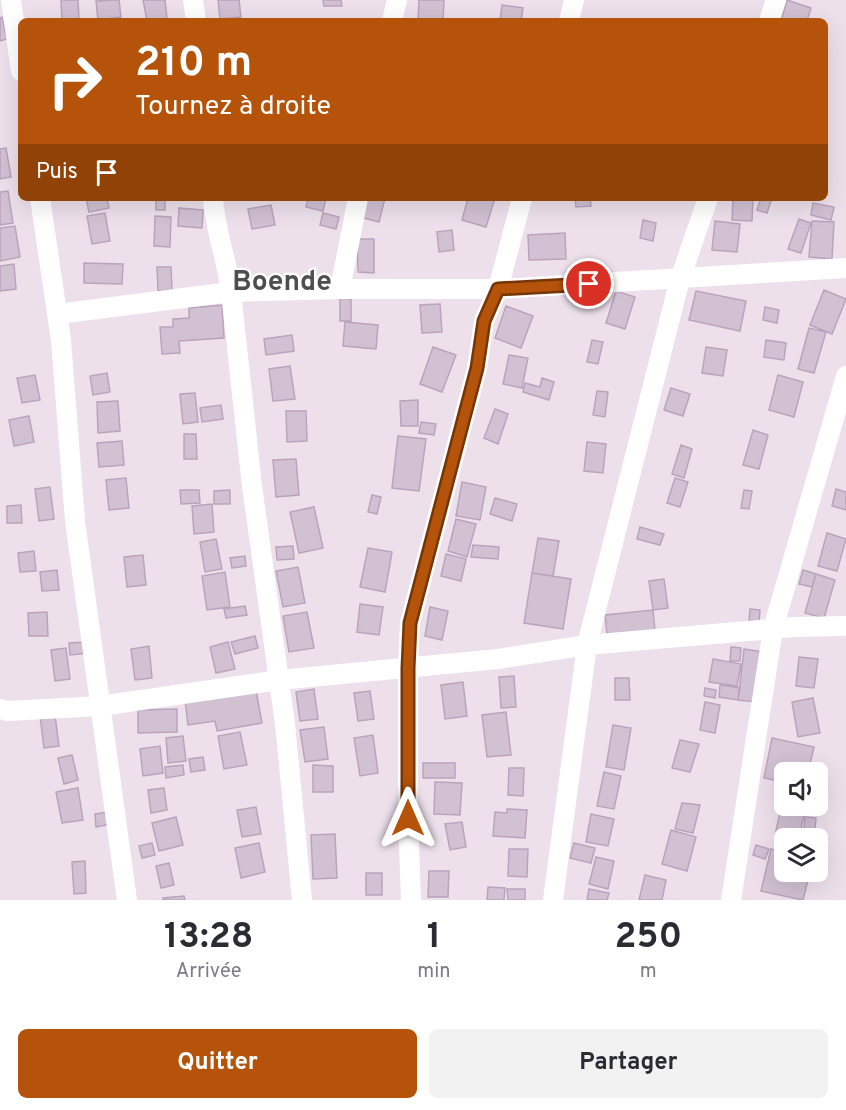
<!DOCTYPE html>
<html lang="fr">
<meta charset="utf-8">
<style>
body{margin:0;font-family:Overpass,sans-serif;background:#f2f2f3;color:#2b2b33;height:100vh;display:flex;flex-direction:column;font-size:22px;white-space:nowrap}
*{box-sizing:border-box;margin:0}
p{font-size:20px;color:#7c7c81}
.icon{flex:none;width:33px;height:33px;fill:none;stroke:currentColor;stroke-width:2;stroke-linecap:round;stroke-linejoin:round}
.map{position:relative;height:900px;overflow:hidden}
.drawer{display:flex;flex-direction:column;background:#fff;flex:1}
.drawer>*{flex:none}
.banner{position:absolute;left:18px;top:18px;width:810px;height:183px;border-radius:9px;box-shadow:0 6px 24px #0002;background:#b45309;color:#fff;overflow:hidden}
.fabs{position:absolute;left:774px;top:762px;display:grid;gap:12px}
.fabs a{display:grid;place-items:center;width:54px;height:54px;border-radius:9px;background:#fff;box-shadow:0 6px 24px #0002;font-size:30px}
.pin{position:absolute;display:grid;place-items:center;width:51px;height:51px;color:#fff;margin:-26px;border:3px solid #fff;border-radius:50%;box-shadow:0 2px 6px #0007}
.me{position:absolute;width:66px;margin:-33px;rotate:0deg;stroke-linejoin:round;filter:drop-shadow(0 0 4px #0008)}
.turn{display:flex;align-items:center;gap:21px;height:126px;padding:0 18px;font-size:27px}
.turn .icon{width:78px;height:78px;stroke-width:2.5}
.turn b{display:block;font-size:42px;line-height:51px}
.then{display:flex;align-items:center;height:57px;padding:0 18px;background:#0003;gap:12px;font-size:22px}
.eta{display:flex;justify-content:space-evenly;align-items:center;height:102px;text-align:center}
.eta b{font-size:36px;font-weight:700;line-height:42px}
.cta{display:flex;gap:12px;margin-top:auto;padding:12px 18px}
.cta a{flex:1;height:69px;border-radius:9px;background:#b45309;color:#fff;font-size:24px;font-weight:700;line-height:69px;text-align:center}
.cta a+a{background:#f2f2f3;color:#2b2b33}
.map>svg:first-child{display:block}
</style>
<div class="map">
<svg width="846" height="900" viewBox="0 0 846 900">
<rect width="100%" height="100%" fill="#ede0eb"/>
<path fill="#d1c1d3" stroke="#bba3be" stroke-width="1.5" d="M61 0H78L79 21H62Z
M119 0 121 17 98 20 96 1Z
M143 0H165L167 19 147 21Z
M218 0H239L241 17 220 19Z
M323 0H341L342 6H324Z
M419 0H444L443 20 418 19Z
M787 0 811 8 807 21H781Z
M502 5 523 8 521 21H500Z
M2 17 7 39 0 41V18Z
M6 148 11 177 0 179V149Z
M8 191 13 223 0 225V192Z
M86 198H107L109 208 89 212Z
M156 198H165V210H156Z
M308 198H326L323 211 306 207Z
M361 198H385L379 222 356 216Z
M468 198H495L486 227 462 220Z
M575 198H590L591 206 576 207Z
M733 198H753L752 221 732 220Z
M761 198H772L767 213 757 210Z
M813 203 834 207 831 220 811 215Z
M271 205 275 225 252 229 248 209Z
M179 208 203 210 202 228 178 226Z
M105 213 110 241 92 244 87 216Z
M323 213 339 217 336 229 320 225Z
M155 216 171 217 170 247 154 246Z
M799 219 811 223 801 253 788 249Z
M643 220 656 223 653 241 640 238Z
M715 221 740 224 737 252 712 250Z
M812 221 834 222 832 259 809 257Z
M15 226 20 257 0 261V228Z
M452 230 454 250 439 252 437 232Z
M565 233 566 259 529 260 528 235Z
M357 239H374V273L358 272Z
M84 263 123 264 122 284 84 283Z
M14 264 16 289 0 291V266Z
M157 267H171L172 290 158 291Z
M824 290 846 299 832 334 810 325Z
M616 291 635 297 625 329 606 323Z
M696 291 746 301 740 331 689 320Z
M340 298 351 299V321H340Z
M440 304 442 332 422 333 420 305Z
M222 305 224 338 179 341 180 353 162 354 160 327H173V319L189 318V308Z
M506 306 533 316 521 348 495 338Z
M765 307 779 310 777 323 763 320Z
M345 322 378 325 376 349 343 346Z
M809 328 826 332 814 373 798 369Z
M292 335 294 351 266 355 264 339Z
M592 340 603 342 598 364 587 362Z
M766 340 786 343 784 360 764 357Z
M433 347 456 355 442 392 420 384Z
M706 347 727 350 723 376 702 373Z
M509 355 528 358 522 388 503 384Z
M290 366 295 399 273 401 269 369Z
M107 373 110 392 93 395 90 376Z
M35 375 40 400 22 403 17 378Z
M778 375 803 382 794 417 769 410Z
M542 378 554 382 549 400 523 392 525 383 540 387Z
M671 388 690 394 683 416 664 410Z
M597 391 608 392 605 417 593 415Z
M195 393 198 422 183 424 180 394Z
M418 400V426H401L400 401Z
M118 401 120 431 98 433 97 402Z
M221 405 223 419 202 422 200 408Z
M495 409 508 414 498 444 484 438Z
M286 411H306L307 441 287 442Z
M29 416 34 442 14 446 9 420Z
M421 422 436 424 434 435 419 433Z
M753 430 768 435 759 469 743 465Z
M184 434H196L197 459H184Z
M398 436 426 439 419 491 392 488Z
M122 441 124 465 99 467 97 443Z
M587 442 606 444 603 473 584 471Z
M681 445 692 449 684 478 672 474Z
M296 459 299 495 276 497 273 460Z
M126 478 129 508 109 510 106 480Z
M675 478 688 482 680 507 667 503Z
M462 482 486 487 480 520 456 516Z
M50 487 54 519 39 521 35 489Z
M836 489 846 492V510L832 506Z
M180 490H199L200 503 181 504Z
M230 490V504H214V491Z
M744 490 752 491 749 509 741 508Z
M372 495 381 497 377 514 368 512Z
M495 498 517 504 512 521 490 514Z
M212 504 214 532 194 534 192 506Z
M21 505 22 523H7V506Z
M314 507 323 548 299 553 290 512Z
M456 519 476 524 467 557 448 551Z
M640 527 664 534 660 545 637 539Z
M827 533 846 539 837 571 818 566Z
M538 538 559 541 553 576 532 573Z
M216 539 222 569 205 572 200 542Z
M473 545 499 547 498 559 471 557Z
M293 546 294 559 277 560 276 547Z
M368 548 392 552 385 592 360 587Z
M34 551 36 571 20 572 18 553Z
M446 554 466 559 461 581 441 576Z
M143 555 146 585 127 587 124 557Z
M245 556 246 566 232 568 230 558Z
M298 567 305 603 283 607 276 571Z
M57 570 59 590 42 591 40 572Z
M803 570 816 574 812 587 799 584Z
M225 572 230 607 207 610 202 576Z
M532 573 571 579 563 629 524 623Z
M816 574 835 580 824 618 805 613Z
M664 579 668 608 653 610 649 581Z
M360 604 383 607 379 635 357 632Z
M245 606 247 615 226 618 224 609Z
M430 607 448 611 442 640 425 636Z
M750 609 760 610 759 622 749 621Z
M653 610 655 631 607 635 605 615Z
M47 612 48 636H29L28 613Z
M307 612 314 648 289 652 283 616Z
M255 636 258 648 235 654 231 642Z
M88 642 89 653 70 655 69 643Z
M228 642 235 669 216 673 210 647Z
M149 646 152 678 135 680 131 649Z
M731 647 741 648 740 661H730Z
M66 648 70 679 55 681 51 650Z
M744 649 764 652 758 702 738 700Z
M799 657 818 659 814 688 796 686Z
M713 659 741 664 737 686 709 682Z
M514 676 516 707 501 708 499 677Z
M615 678H629L630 700H615Z
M463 682 467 716 445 719 441 685Z
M255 685 262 723 217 731 215 721 188 725 185 700Z
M720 685 740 688 738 700 719 697Z
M705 688 716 690 715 698 704 696Z
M314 689 318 719 300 721 296 692Z
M370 691 374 719 358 721 354 693Z
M813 698 820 733 798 737 792 702Z
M705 702 720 705 715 733 700 730Z
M177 709V732L138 733V710Z
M506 712 511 755 487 757 482 715Z
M55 715 59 746 44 748 40 716Z
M613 725 631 728 624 770 606 767Z
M324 727 328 759 305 762 300 730Z
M240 732 247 765 224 769 218 736Z
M373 735 378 773 360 776 354 738Z
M183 736 186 761 168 763 166 738Z
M772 738 814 747 808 772H784V782L764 778Z
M680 740 699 744 690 772 672 768Z
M160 746 163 773 143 776 140 749Z
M72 755 78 780 64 784 58 758Z
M203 757 205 770 191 772 189 759Z
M423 763H455V778H423Z
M183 765 184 775 166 778 165 767Z
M313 765 333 766V792H313Z
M509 768H524L523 796 508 795Z
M604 772 621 776 614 809 597 806Z
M435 782 462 783 460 815 434 814Z
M78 788 83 820 62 823 56 792Z
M164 788 167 810 151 813 148 790Z
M682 803 700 805 693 833 675 829Z
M256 807 261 834 242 837 237 810Z
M781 808 804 814 799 838 775 835Z
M507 809 527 810 525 838 493 836 495 812 507 813Z
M109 812 111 824 96 827 95 814Z
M591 814 614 819 608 846 586 842Z
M176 817 183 845 159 851 152 823Z
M805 817 816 818 814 838H803Z
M462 822 466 847 450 850 445 824Z
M671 830 696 837 687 871 662 864Z
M335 834 337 878 313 879 311 835Z
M152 843 155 855 142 858 139 846Z
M259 843 265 872 241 878 235 848Z
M574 843 595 848 591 863 570 858Z
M756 845 769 849 765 859 753 855Z
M509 849H528L527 877 508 876Z
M771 849 784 852V872H810L803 900 761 891Z
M596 857 614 861 608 889 589 884Z
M85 861 86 893 74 894 72 862Z
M169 863 174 885 161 888 156 866Z
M429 871H449L448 897H428Z
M366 873H382V895H366Z
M645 875 666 880 662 900H639Z
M488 887 505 888 504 900H487Z
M507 889H525V900H508Z
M589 889 609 893 607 900H587Z
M184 896 185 900H163V898Z"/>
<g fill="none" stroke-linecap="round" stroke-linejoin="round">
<path stroke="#fff" stroke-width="20" d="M11 0 21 71
M193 0 196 21
M392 21 397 0
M569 21 574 0
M769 21 776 0
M40 198 61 340 75 521 127 900
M213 198C215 230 227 260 231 292L252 486 285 724 302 900
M340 289 358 198
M57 314 231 292 340 289H498L846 268
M0 709 8 711 100 706 279 680 498 659 587 645 794 627 846 626
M411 900 408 818V668L410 623 477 368 484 321 498 289 522 198
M553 900 587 645 680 279 708 198
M731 900 773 629 846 376"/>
</g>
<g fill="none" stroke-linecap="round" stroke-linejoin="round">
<g stroke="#753606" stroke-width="15">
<path id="route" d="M408 818V668L410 623 477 368 484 321 498 289 589 284"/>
</g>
<use href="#route" stroke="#b45309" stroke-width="10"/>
</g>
<g text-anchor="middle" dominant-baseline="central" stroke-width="4.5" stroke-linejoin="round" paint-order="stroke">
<g font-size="28" font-weight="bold" fill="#4e4e4e" stroke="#fff">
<text x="282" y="283">Boende</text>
</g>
</g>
</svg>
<div class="fabs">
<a><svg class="icon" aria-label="sound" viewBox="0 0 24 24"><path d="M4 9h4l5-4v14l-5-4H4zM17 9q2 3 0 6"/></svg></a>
<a><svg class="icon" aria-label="layers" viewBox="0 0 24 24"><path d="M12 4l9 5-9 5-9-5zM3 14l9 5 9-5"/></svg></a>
</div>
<div class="pin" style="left:589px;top:284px;background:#d93025"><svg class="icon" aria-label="arrive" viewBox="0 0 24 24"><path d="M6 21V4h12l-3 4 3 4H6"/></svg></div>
<svg class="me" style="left:408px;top:818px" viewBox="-20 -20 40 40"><path d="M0-17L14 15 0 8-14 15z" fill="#b45309" stroke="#fff" stroke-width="4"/></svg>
<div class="banner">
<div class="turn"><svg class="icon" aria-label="right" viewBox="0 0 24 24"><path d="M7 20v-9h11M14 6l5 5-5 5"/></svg><div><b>210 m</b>Tournez à droite</div></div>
<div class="then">Puis<svg class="icon" aria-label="arrive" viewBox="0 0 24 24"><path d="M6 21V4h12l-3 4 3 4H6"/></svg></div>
</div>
</div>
<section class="drawer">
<div class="eta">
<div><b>13:28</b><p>Arrivée</p></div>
<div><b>1</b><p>min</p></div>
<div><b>250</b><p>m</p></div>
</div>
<div class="cta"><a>Quitter</a><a>Partager</a></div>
</section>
